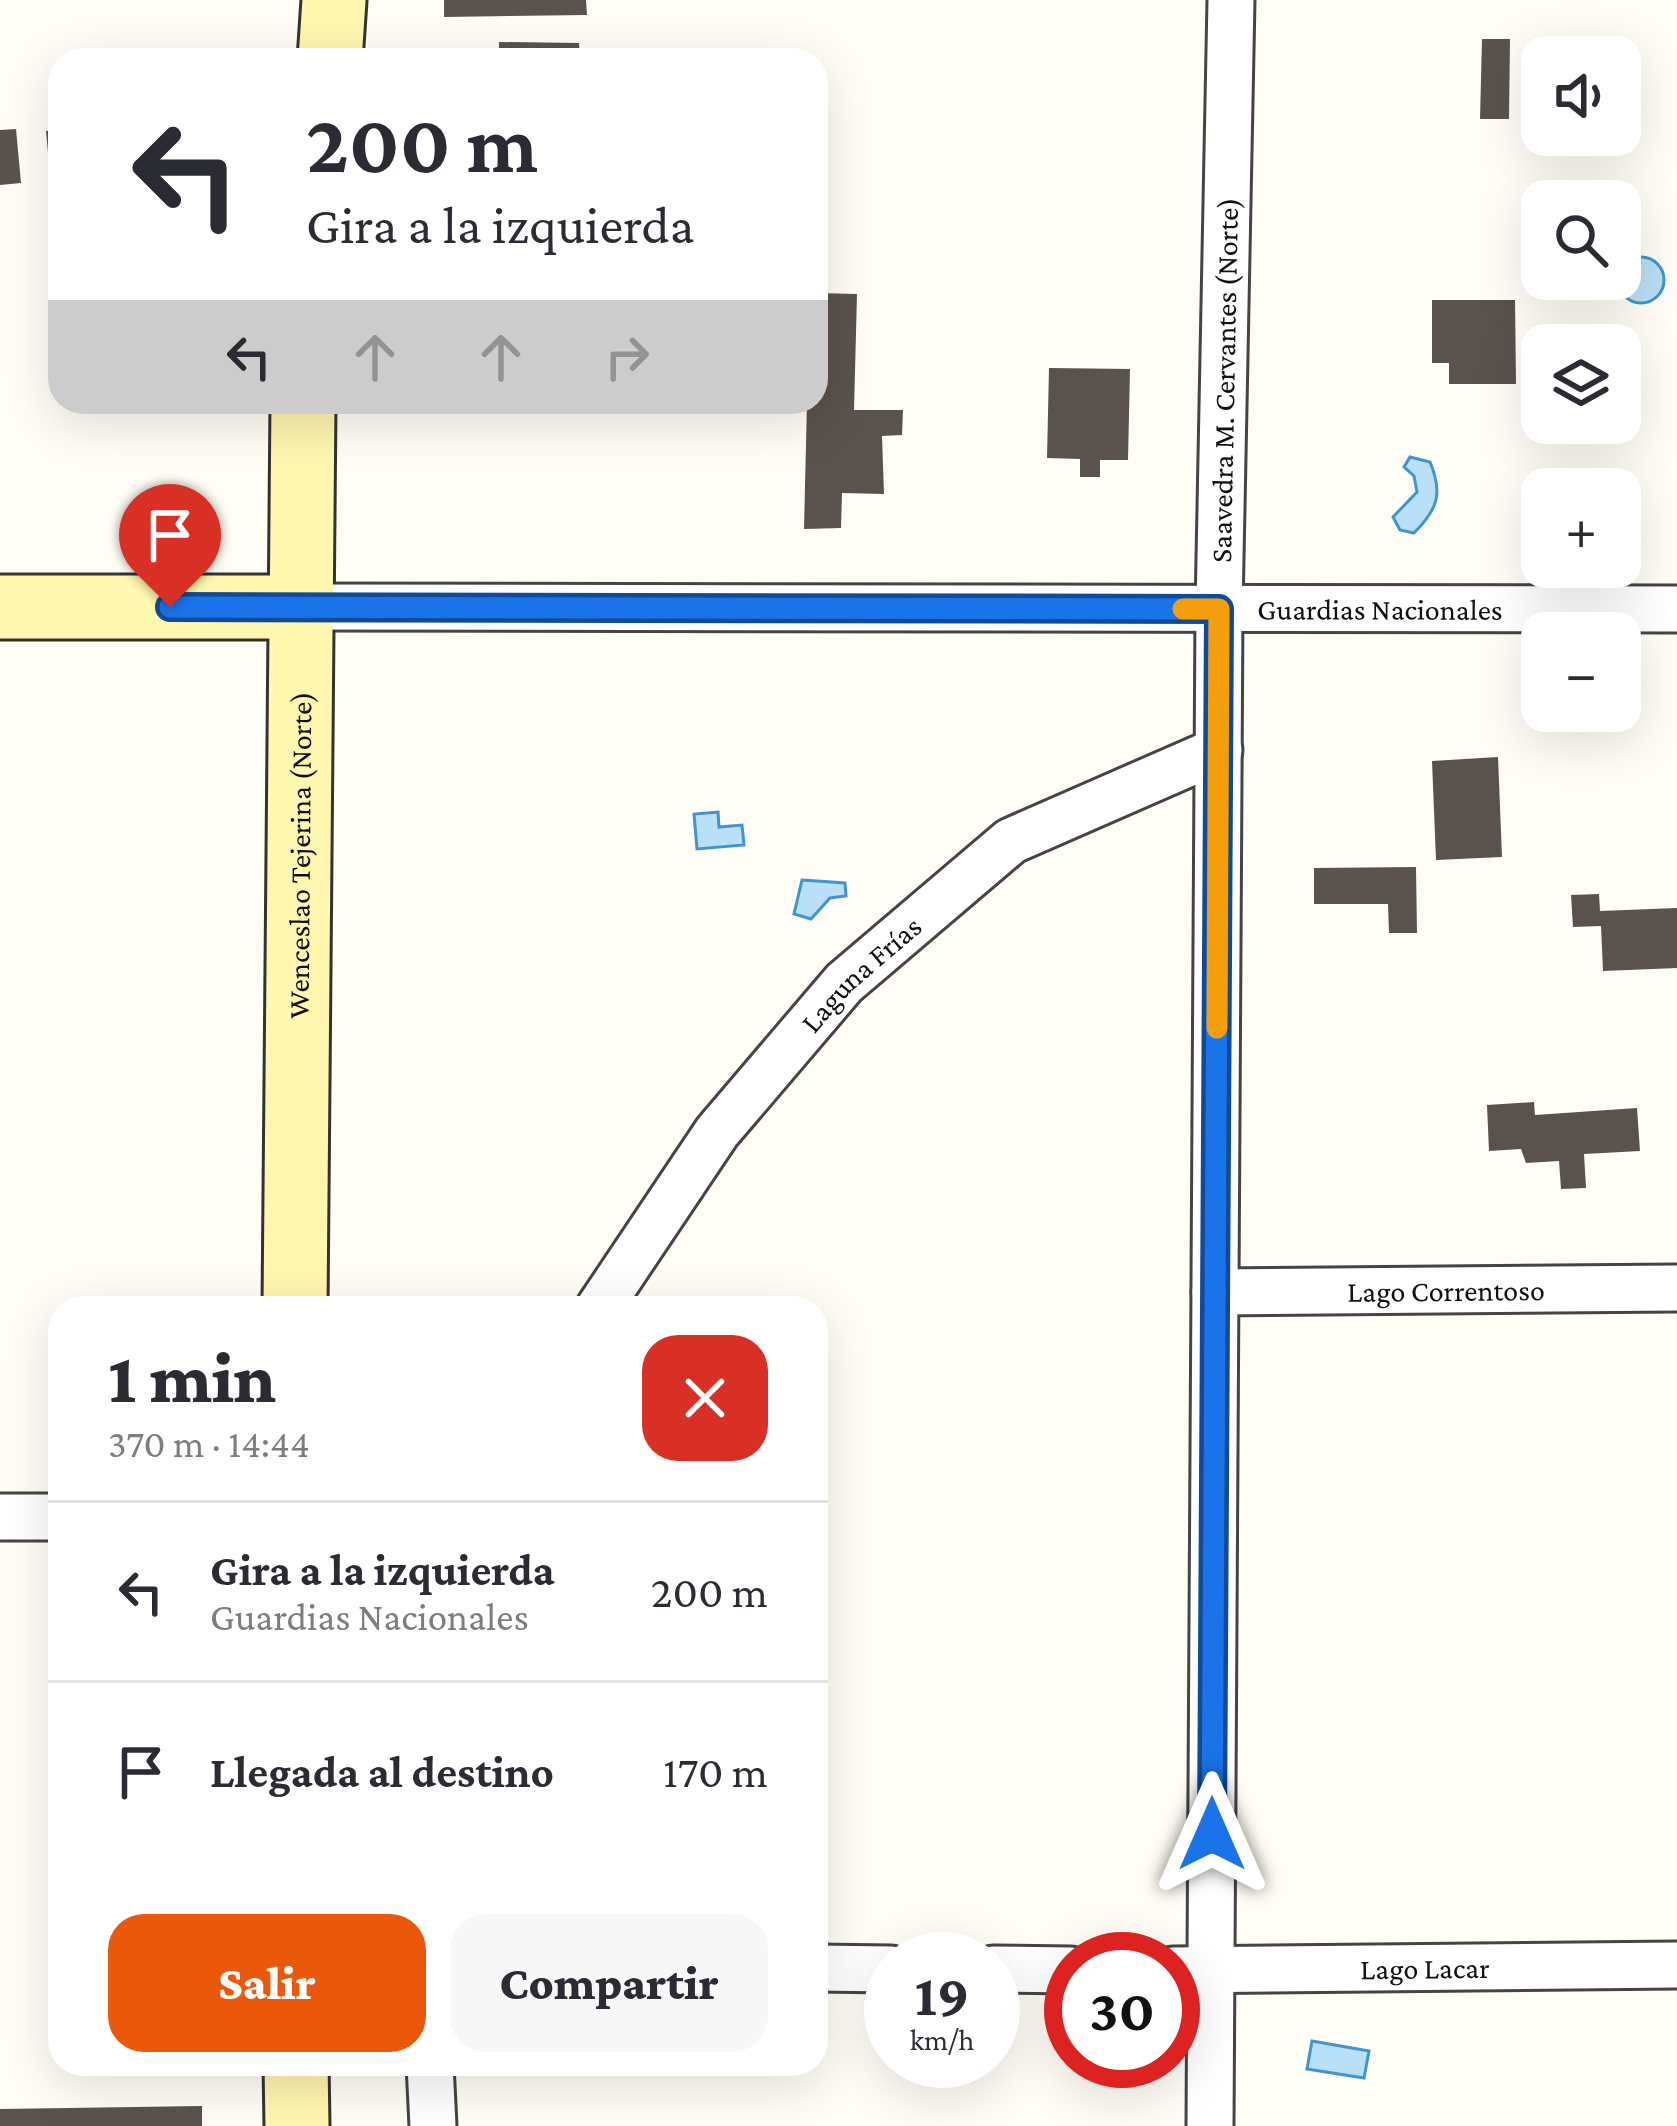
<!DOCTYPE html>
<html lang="es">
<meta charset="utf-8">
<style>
body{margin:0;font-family:"Crimson Pro",serif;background:#f7f7f7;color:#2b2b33;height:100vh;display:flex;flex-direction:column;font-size:45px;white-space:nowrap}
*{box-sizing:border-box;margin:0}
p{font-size:39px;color:#7c7c81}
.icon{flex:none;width:66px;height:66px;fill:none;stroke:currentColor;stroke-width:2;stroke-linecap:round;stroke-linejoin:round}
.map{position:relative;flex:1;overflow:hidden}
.sheet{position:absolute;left:48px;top:1296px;width:780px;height:780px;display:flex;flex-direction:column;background:#fff;border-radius:36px;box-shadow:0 12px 48px #0002}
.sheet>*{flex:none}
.hud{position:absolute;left:48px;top:48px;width:780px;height:366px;border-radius:36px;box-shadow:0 12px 48px #0002;background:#fff;color:#2b2b33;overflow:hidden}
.fabs{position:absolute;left:1521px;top:36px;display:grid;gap:24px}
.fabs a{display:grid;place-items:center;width:120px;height:120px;border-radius:24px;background:#fff;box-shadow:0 12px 48px #0002;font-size:60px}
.speed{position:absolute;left:864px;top:1932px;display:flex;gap:24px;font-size:60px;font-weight:700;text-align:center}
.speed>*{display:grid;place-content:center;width:156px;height:156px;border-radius:50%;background:#fff;box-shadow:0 12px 48px #0002;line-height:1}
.speed small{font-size:30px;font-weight:400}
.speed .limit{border:18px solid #d22;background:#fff;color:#111}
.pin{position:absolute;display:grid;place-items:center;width:102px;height:102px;color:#fff;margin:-123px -51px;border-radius:50% 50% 50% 0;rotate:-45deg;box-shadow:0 0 12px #0007}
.pin .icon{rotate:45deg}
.me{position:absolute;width:132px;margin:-66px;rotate:0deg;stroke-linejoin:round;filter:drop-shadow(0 0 9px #0008)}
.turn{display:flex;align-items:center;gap:42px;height:252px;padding:0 60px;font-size:54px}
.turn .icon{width:156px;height:156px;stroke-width:2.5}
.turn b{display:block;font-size:84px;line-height:102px}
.lanes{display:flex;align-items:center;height:114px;padding:0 60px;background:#0003;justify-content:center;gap:60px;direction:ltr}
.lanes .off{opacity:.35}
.round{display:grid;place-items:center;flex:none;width:126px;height:126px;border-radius:36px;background:#f7f7f7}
.head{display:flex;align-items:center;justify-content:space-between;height:204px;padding:0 60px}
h1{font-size:72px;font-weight:800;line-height:90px}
.button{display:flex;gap:24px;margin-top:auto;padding:24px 60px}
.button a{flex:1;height:138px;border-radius:36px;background:#ea580c;color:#fff;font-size:48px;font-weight:800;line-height:138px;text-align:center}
.button a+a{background:#f7f7f7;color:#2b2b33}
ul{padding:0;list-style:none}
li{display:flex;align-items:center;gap:36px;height:180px;padding:0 60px;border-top:3px solid #e1e1e2}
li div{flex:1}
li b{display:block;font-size:45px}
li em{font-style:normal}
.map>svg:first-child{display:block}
</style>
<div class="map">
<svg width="1677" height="2126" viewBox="0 0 1677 2126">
<rect width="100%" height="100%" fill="#fffdf5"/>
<path fill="#b9e0f7" stroke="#3f96cf" stroke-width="3" d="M1618 280a23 23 0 1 1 46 0a23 23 0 1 1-46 0Z
M1410 457 1430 462C1443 493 1438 509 1414 533L1400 530 1393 517 1417 492 1414 476 1404 467Z
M718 812 719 827 742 825 744 845 697 849 694 814Z
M802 880 845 883 846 896 830 898 811 919 794 914Z
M1312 2041 1369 2051 1364 2078 1307 2069Z"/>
<path fill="#5a524d" d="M444 0H586L587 15 444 17Z
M1482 39H1510L1509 119H1480Z
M499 42 579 43 580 60H499Z
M721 48V60H594V57Z
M16 129 21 183 0 185V130Z
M60 130V185H51L46 131Z
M816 293 857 294 854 410H903L902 435 882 436 884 494 842 493 841 528 804 529 807 402H816Z
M1432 300H1515L1516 384H1449V363H1432Z
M1049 368 1130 369 1128 460H1100V477H1080V459L1047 458Z
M1498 757 1502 857 1436 860 1432 761Z
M1416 867 1417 933H1389L1388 904H1314V868Z
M1599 894 1600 911 1677 908V968L1603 971 1601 926 1573 927 1571 895Z
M1534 1102 1535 1115 1637 1108 1640 1151 1584 1154 1586 1188 1561 1189 1559 1161 1526 1163 1521 1149 1489 1151 1487 1105Z
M202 2106V2126H0V2109Z"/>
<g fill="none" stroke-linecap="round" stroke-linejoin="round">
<g stroke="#444" stroke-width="51">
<g id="street">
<path id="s1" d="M297 607 1677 609"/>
<path id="s2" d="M1215 1292 1677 1288"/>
<path id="s3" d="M599 1308 717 1132 844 983 1011 841 1219 750"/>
<path d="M0 1517H60"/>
<path d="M816 1968 891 1969"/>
<path d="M993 1969 1071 1970"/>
<path id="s4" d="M1173 1970 1677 1965"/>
<path d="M430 2064 433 2126"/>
<path id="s5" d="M1210 2126 1219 609 1231 0"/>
</g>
</g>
<g stroke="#333" stroke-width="69">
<g id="secondary">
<path d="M330 60 334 0"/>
<path d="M0 607H297"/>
<path id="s6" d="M295 1308 303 402"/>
<path d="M296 2064 297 2126"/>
</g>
</g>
<use href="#street" stroke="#fff" stroke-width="45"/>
<use href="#secondary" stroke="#fff6b0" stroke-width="63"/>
</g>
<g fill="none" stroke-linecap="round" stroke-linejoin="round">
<g stroke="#114b97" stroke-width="30">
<path id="route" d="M170 607 1219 609 1212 1834"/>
</g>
<use href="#route" stroke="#1a73e8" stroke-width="21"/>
<path stroke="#f59e0b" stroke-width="21" d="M1183 609H1219L1217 1028"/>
</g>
<g text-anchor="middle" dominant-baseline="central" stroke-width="12" stroke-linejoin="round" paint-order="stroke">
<g font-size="30" fill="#111" stroke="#fff">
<text stroke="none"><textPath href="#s5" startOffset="1746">Saavedra M. Cervantes (Norte)</textPath></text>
<text stroke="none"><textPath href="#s1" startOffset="1083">Guardias Nacionales</textPath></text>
<text stroke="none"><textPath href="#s6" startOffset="453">Wenceslao Tejerina (Norte)</textPath></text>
<text stroke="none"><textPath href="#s3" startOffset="426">Laguna Frías</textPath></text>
<text stroke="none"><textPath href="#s2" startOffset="231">Lago Correntoso</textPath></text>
<text stroke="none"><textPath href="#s4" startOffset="252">Lago Lacar</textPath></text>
</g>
</g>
</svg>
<div class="fabs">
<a><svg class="icon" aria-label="sound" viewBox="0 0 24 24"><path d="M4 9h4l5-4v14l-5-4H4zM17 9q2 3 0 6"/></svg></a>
<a><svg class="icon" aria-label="search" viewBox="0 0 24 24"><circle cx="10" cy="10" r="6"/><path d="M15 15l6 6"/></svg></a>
<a><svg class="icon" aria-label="layers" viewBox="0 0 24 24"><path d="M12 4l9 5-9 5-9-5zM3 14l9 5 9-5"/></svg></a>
<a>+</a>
<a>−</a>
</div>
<div class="speed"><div>19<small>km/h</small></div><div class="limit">30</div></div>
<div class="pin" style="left:170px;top:607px;background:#d93025"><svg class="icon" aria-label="arrive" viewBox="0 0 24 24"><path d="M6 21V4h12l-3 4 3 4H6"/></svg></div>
<svg class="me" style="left:1212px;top:1834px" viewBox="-20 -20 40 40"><path d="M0-17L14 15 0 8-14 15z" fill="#1a73e8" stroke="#fff" stroke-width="4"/></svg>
<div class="hud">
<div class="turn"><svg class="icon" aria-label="left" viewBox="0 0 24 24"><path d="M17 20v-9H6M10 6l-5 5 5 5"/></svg><div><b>200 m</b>Gira a la izquierda</div></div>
<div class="lanes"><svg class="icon" aria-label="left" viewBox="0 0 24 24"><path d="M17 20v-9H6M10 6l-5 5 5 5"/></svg><svg class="icon off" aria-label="ahead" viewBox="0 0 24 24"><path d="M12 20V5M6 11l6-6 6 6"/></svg><svg class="icon off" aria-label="ahead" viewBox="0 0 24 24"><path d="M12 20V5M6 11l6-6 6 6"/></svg><svg class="icon off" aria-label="right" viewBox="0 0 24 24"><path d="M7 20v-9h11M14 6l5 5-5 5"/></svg></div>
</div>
<section class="sheet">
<div class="head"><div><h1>1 min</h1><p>370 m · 14:44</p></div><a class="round" style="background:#d93025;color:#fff"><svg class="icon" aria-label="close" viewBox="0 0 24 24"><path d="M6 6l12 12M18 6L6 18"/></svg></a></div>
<ul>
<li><svg class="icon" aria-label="left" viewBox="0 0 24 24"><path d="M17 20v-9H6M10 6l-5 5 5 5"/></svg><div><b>Gira a la izquierda</b><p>Guardias Nacionales</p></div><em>200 m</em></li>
<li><svg class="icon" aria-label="arrive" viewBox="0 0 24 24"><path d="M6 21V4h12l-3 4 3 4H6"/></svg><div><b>Llegada al destino</b></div><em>170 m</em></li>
</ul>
<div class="button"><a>Salir</a><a>Compartir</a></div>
</section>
</div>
